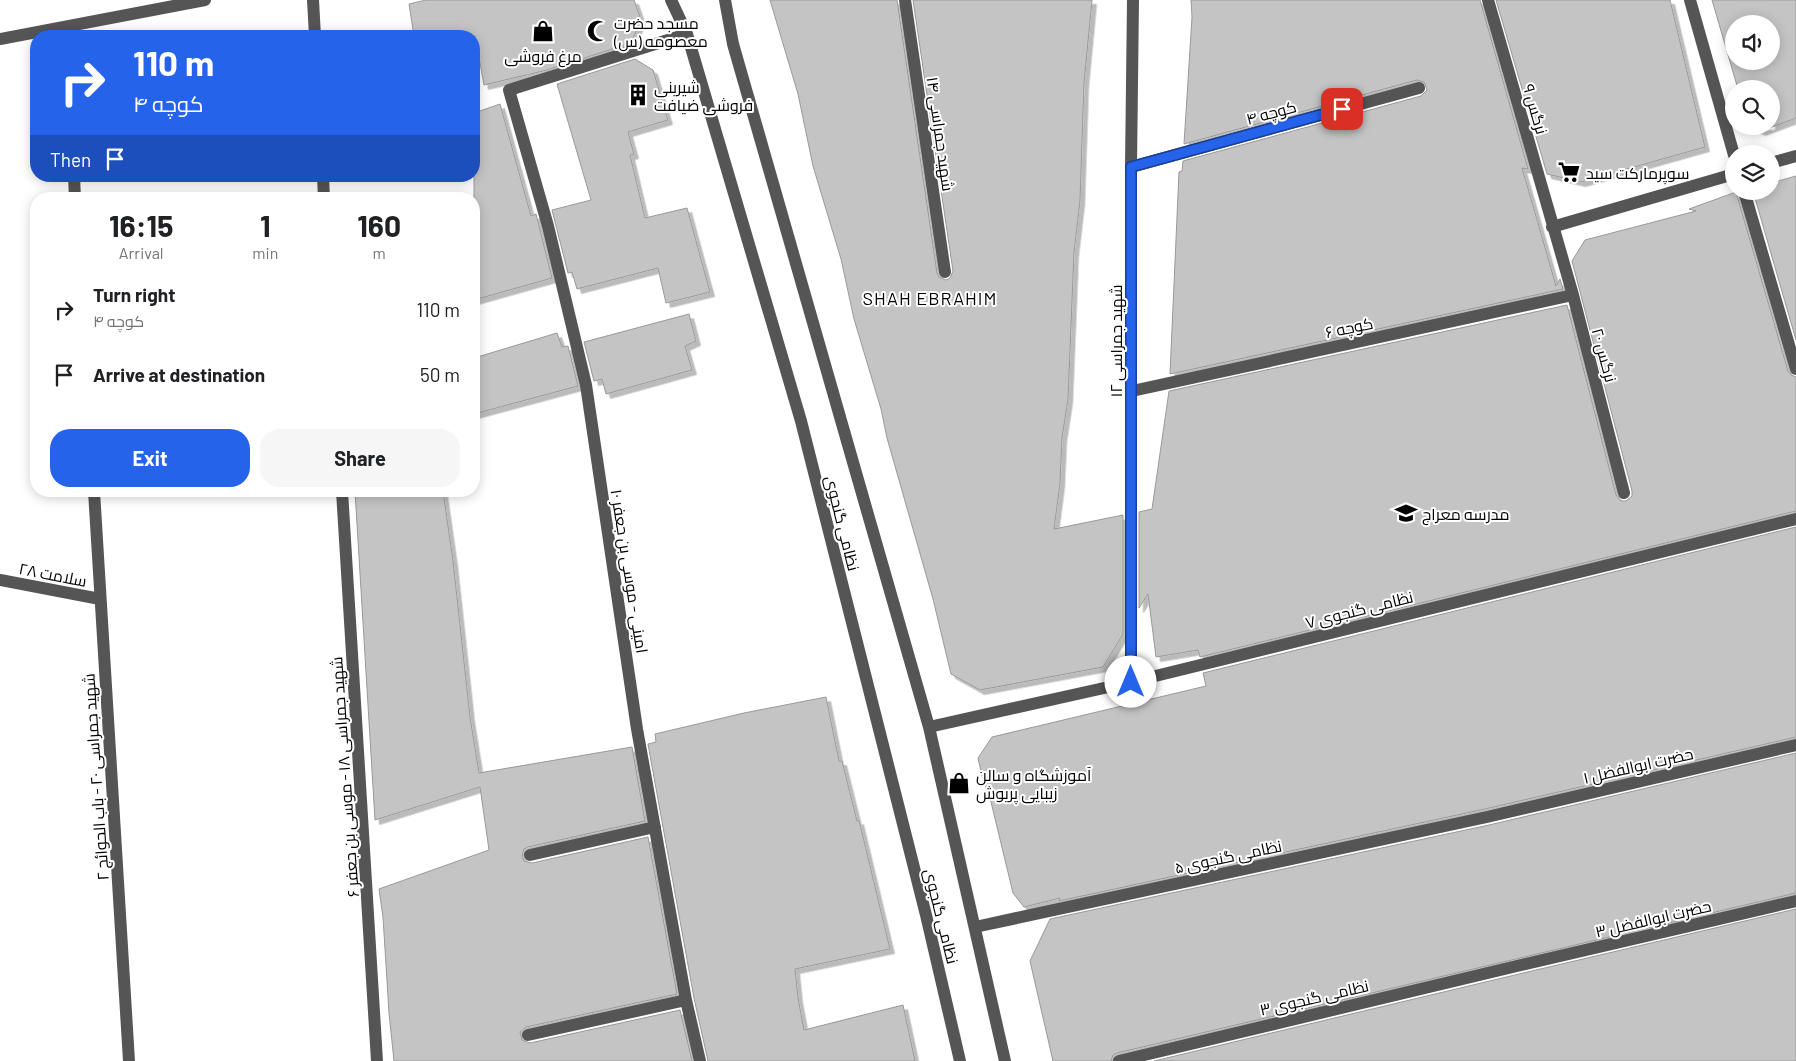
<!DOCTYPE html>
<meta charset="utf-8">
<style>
body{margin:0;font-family:Barlow,Cairo,sans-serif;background:#f6f6f6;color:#202124;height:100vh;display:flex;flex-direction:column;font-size:19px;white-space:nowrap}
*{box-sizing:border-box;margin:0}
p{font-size:16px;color:#757577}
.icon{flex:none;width:28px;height:28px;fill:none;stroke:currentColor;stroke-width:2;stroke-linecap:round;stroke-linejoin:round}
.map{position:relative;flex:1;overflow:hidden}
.side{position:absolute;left:30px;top:192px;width:450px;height:305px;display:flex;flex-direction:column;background:#fff;border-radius:20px;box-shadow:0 2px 12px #0003}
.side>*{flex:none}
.banner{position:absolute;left:30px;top:30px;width:450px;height:152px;border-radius:20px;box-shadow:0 2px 12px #0003;background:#2563eb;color:#fff;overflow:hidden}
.controls{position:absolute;left:1725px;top:15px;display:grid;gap:10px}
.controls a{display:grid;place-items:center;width:55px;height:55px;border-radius:50%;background:#fff;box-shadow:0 2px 12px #0003;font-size:25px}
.pin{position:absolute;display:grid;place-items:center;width:42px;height:42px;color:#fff;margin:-21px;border-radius:10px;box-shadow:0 2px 8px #0006}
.me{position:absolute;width:55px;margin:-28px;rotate:0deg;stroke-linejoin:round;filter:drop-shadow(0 0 4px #0008)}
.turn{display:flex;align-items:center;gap:18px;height:105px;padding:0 20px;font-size:22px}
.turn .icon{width:65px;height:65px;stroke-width:2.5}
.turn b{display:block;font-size:35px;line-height:42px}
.then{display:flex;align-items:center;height:48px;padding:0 20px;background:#0003;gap:10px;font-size:19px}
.eta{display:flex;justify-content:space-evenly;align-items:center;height:85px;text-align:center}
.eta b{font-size:30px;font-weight:700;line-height:35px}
.primary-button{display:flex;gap:10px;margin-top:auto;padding:10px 20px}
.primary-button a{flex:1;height:58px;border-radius:20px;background:#2563eb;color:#fff;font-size:20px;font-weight:700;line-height:58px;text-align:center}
.primary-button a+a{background:#f6f6f6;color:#202124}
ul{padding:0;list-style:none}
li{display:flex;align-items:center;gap:15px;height:65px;padding:0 20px}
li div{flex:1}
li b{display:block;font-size:19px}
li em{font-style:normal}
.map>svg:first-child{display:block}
</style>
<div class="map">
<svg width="1796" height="1061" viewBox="0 0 1796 1061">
<defs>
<filter id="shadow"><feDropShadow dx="4.5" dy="4.5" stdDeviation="0" flood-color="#0004"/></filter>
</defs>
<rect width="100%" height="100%" fill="#fff"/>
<path fill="#c4c4c4" stroke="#999" fill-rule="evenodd" filter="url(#shadow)" d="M426 0H634L641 20 631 43 547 70 484 85 475 36H414L409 4Z
M770 0H897L937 273 939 277 946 280 950 278 953 271 913 0H1092L1084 83 1080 201 1074 252 1068 399 1062 438 1060 483 1054 529 1123 515V634L1103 667 980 690 951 674 933 599 887 438 881 409 854 319 841 259 813 166 798 94Z
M1191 0H1480L1528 169 1522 168 1538 223 1556 286 1560 279 1563 289 1170 374 1179 172 1182 171 1183 161 1421 96 1427 90 1424 82 1417 80 1184 144 1192 17Z
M1496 0H1670L1705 147 1581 182 1547 174Z
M1712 0H1796V118L1761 131 1751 126H1771V89H1738ZM1734 24H1771V61H1734Z
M635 59 653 70 668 120 628 132 634 154 630 155 645 218 687 208 710 292 666 303 658 268 577 289 572 272 568 273 552 210 591 200 557 84Z
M500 104 531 216 536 214 552 278 474 300V113Z
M1796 176V340L1753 191H1771V183Z
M1736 192 1788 371 1791 375 1796 377V511L1200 657 1198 650 1156 657 1148 594 1139 608V512L1152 509 1169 391 1567 305 1616 495 1621 501H1626L1632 496V491L1572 261 1585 240 1696 211 1689 209Z
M689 314 696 341 685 346 692 370 606 394 602 379 594 381 584 342Z
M557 333 562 347 568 346 578 386 474 414V358Z
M355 491H443L453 561 470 717 479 773 632 747 645 821 528 847 524 849 522 856 524 861 532 863 648 837 677 994 526 1027 520 1032 522 1040 530 1043 680 1010 692 1061H394L389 1013 383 917 379 889 489 850 480 787 375 820Z
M1796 527V737L1485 809 1059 901 1060 898 1024 907 1013 893 991 802 982 776 978 758 992 737 1206 686 1203 673Z
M826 697 839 761H842L857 821 859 820 890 949 795 969 798 998 804 1030 903 1005 915 1061H708L694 998 648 744 656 742 655 734 744 713Z
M1796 753V893L1117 1053 1113 1055 1111 1061H1053L1030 961 1050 919 1489 825Z
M1796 909V1061H1154L1519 974Z"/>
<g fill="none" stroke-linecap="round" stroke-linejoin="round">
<path stroke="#555" stroke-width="12" d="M313 0 315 36
M671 0 687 34 801 421 926 915 960 1061
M725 0 733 44 929 727 1005 1061
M905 0 945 272
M1488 0 1573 295 1624 493
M1690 0 1734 155
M687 34 509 90 548 226 586 385 637 729 686 1000 700 1061
M0 39 205 0
M1771 163 1796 156
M1131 167 1419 88
M74 176 75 199
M323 176 324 199
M1744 191 1796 369
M1552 227 1734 174
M1132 391 1573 295
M94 491 129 1061
M342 491 377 1061
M0 580 100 599
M1131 682V167L1133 0
M929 727 1131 682 1796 519
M530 855 655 827
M975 927 1487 817 1796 745
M528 1035 686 1000
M1119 1061 1517 966 1796 901"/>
</g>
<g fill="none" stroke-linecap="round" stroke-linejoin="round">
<g stroke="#184099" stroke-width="12">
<path id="route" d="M1131 682V167L1342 109"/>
</g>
<use href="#route" stroke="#2563eb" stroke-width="9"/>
</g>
<defs>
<g id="shop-bare" transform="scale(1.725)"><path d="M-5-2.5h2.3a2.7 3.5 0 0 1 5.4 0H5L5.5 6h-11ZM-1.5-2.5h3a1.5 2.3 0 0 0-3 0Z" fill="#000" stroke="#fff" stroke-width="2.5" paint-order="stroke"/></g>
<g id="mosque-bare" transform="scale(1.725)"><path d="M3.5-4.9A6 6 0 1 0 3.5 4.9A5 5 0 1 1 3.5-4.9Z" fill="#000" stroke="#fff" stroke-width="2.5" paint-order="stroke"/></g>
<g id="building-bare" transform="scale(1.725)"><path d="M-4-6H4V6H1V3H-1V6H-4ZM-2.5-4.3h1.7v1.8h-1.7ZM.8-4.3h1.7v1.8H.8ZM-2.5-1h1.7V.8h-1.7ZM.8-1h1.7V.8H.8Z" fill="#000" stroke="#fff" stroke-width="2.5" paint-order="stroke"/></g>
<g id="supermarket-bare" transform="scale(1.725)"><path d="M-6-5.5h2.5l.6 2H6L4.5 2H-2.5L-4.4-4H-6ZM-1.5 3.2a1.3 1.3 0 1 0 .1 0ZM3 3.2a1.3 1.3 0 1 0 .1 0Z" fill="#000" stroke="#fff" stroke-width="2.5" paint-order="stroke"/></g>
<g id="school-bare" transform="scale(1.725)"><path d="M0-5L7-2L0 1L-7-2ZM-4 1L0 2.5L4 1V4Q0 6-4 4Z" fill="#000" stroke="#fff" stroke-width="2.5" paint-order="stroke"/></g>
</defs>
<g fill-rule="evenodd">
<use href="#shop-bare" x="543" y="31"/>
<use href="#mosque-bare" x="598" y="31"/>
<use href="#building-bare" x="638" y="95"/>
<use href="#supermarket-bare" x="1569" y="172"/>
<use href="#school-bare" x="1406" y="513"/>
<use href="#shop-bare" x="959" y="783"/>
</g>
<g text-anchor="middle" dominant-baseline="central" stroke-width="4" stroke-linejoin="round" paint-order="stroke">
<g font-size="16" fill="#000" stroke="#fff" text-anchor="start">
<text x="614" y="22">مسجد حضرت<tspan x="614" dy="18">معصومه (س)</tspan></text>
<text x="543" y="55" text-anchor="middle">مرغ فروشی</text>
<text x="654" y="86">شیرینی<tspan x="654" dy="18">فروشی ضیافت</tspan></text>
<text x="1586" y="172">سوپرمارکت سید</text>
<text x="1422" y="513">مدرسه معراج</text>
<text x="976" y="774">آموزشگاه و سالن<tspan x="976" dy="18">زیبایی پریوش</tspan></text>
</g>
<g font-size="16" fill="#000" stroke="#fff">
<text transform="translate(1536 109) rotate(74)">نرگس ۹</text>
<text transform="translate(1271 112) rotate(-15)">کوچه ۴</text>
<text transform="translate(941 134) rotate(82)">شهید جمراسی ۱۴</text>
<text transform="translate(1349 327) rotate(-12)">کوچه ۶</text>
<text transform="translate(1115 341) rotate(-90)">شهید جمراسی ۱۲</text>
<text transform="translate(1605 355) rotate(75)">نرگس ۲۰</text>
<text transform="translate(843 523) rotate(76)">نظامی گنجوی</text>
<text transform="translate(630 571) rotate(81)">امینی - موسی بن جعفر ۱۰</text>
<text transform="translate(53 574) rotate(11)">سلامت ۲۸</text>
<text transform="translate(1359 609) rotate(-14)">نظامی گنجوی ۷</text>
<text transform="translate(1638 765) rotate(-13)">حضرت ابوالفضل ۱</text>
<text transform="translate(95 777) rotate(-94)">شهید جمراسی ۲۰ - باب الحوائج ۲</text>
<text transform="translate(344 777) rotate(-94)">شهید جمراسی ۱۸ - موسی بن جعفر ۶</text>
<text transform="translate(1228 856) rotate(-12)">نظامی گنجوی ۵</text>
<text transform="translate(942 916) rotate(76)">نظامی گنجوی</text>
<text transform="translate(1653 918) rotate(-13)">حضرت ابوالفضل ۳</text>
<text transform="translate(1314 997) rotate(-13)">نظامی گنجوی ۳</text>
</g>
<g font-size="18" letter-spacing="1" fill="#000" stroke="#fff">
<text x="930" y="298">SHAH EBRAHIM</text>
</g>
</g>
</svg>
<div class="controls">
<a><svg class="icon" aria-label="sound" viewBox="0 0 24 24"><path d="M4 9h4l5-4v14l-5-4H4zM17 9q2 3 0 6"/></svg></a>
<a><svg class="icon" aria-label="search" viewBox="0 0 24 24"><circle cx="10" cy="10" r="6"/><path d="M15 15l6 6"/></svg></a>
<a><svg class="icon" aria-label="layers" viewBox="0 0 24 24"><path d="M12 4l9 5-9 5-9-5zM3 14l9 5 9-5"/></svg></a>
</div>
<div class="pin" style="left:1342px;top:109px;background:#d93025"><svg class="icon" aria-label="arrive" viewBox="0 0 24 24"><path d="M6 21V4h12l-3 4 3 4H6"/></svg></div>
<svg class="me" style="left:1131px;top:682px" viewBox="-20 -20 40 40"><circle r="19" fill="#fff"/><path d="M0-13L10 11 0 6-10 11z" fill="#2563eb"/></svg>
<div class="banner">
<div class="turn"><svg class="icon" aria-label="right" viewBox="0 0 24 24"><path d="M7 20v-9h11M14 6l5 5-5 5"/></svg><div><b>110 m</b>کوچه ۴</div></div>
<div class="then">Then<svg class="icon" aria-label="arrive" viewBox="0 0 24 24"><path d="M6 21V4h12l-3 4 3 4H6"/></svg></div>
</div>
<section class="side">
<div class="eta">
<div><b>16:15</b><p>Arrival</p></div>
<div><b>1</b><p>min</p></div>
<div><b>160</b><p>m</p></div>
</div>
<ul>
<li><svg class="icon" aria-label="right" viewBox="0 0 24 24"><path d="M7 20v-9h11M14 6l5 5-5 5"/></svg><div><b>Turn right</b><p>کوچه ۴</p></div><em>110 m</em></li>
<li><svg class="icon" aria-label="arrive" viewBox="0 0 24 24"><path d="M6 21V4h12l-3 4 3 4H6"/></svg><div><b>Arrive at destination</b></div><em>50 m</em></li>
</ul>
<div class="primary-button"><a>Exit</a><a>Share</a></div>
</section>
</div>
